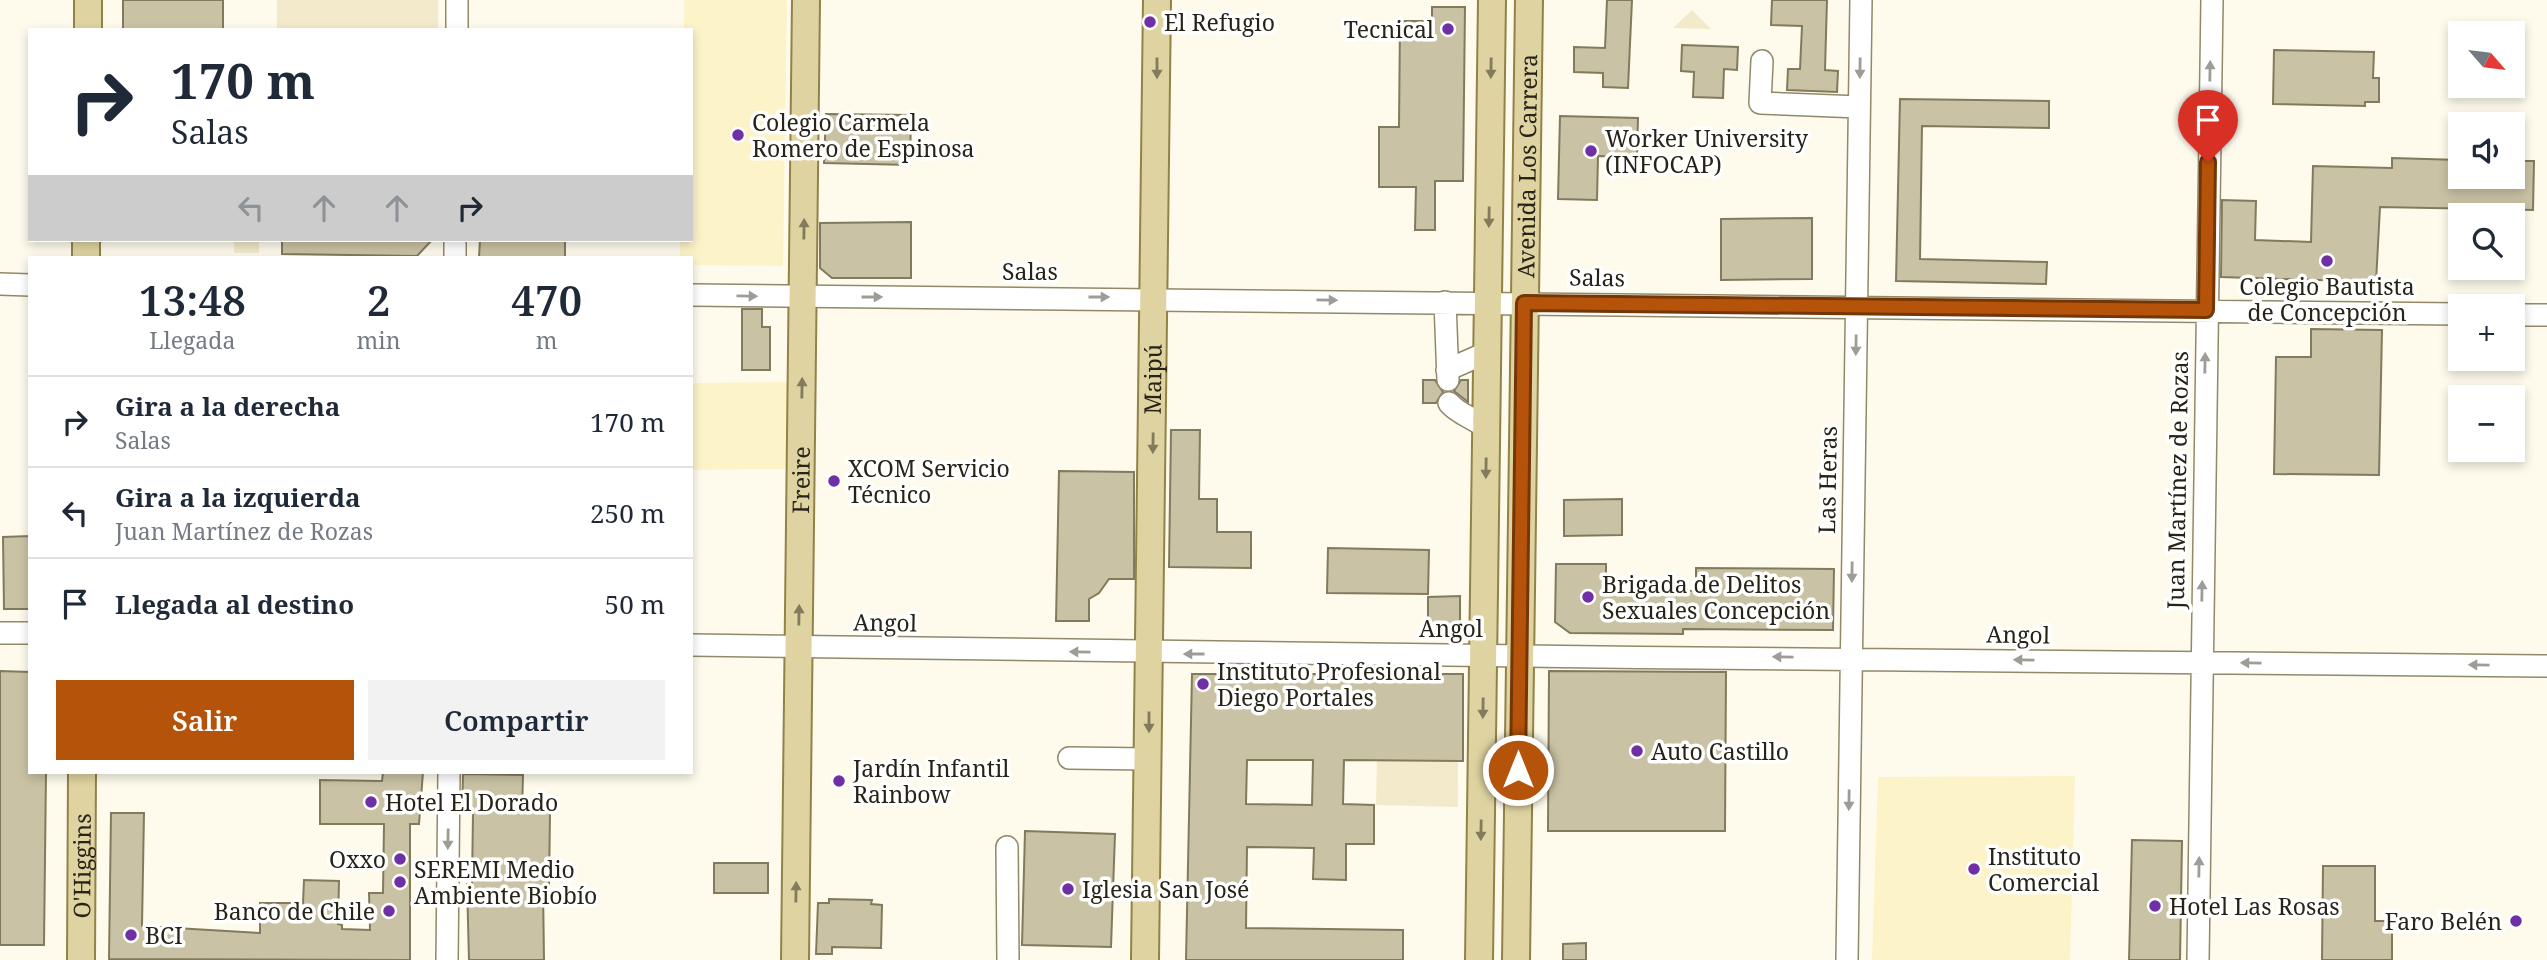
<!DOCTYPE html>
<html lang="es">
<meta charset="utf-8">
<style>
body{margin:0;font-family:"Noto Serif",serif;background:#f2f2f3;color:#1f2937;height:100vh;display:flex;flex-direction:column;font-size:26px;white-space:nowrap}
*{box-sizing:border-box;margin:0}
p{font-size:23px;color:#747a83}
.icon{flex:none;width:38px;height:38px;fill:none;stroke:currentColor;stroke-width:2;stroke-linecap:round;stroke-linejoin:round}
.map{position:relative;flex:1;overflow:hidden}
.sheet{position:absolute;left:28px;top:256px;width:665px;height:518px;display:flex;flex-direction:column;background:#fff;border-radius:0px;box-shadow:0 4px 10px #0003}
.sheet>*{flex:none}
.guide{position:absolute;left:28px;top:28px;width:665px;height:214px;border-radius:0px;box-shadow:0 4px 10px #0003;background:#fff;color:#1f2937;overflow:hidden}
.needle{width:46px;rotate:118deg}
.fabs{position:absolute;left:2448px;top:21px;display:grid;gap:14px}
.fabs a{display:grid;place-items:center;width:77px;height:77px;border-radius:0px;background:#fff;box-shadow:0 4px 10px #0003;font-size:35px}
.pin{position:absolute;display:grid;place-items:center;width:60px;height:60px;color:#fff;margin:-72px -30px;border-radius:50% 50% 50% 0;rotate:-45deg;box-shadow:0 0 7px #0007}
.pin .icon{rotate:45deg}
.me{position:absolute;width:77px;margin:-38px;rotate:0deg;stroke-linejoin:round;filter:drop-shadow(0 0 5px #0008)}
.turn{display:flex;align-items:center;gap:24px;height:147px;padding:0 28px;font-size:32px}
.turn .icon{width:91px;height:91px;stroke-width:2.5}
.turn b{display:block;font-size:49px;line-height:60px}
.lanes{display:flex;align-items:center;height:66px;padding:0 28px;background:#0003;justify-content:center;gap:35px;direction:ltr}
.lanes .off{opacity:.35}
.eta{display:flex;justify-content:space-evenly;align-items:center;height:119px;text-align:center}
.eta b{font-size:42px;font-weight:600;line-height:49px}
.cta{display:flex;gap:14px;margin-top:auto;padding:14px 28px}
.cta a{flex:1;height:80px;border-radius:0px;background:#b45309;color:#fff;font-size:28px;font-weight:600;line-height:80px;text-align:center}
.cta a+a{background:#f2f2f3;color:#1f2937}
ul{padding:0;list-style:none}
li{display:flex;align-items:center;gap:21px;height:91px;padding:0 28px;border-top:2px solid #e0e1e3}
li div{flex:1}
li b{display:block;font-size:26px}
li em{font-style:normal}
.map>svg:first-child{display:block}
</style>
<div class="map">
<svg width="2547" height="960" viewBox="0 0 2547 960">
<rect width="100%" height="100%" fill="#fefbed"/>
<path fill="#fdf3c9" d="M684 0H787L783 266 691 265V257H680V240H691V30H684Z
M790 382 791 469 691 470V383Z
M2075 776 2070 960H1872L1878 777Z"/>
<path fill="#f2eacb" d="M277 0H438V30H277Z
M1692 10 1711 29 1673 28Z
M234 240H259V253H234Z
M1377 758 1458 759V807L1376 805Z"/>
<path fill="#cac2a4" stroke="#827a5c" stroke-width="2" fill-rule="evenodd" d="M123 0H223V30H123Z
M1607 0H1632L1628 88 1603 87V73L1574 72V47L1605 48Z
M1772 0H1827L1825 70 1838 71 1837 92 1787 90 1788 69H1800L1802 26 1771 25Z
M1432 7H1465L1463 181H1435V230H1415L1416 187H1379V127H1399L1400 21H1432Z
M1682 45 1738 47 1737 70 1724 69 1723 98 1693 97 1694 72 1681 71Z
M2274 50 2374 52 2373 78H2379V102H2365V106L2273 104Z
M1900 99 2049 101V128L1922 126 1920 259 2047 262 2046 284 1896 281Z
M826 114 911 115 910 165 824 163Z
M1560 116 1638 118 1637 157 1598 156 1597 200 1558 199Z
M2392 158 2460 160V177H2513V161H2534L2533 210 2380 207 2376 282 2221 277 2222 200 2256 201 2255 240 2311 242 2313 166 2392 168Z
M1812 218V279L1721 280V219Z
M911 222V278H832L820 268V223Z
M282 240H432L417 256 282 254Z
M480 240H565V257H479Z
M742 309H762V327H770V370H742Z
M2311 329 2382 330 2379 475 2274 474 2276 357H2311Z
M1423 380H1435L1443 392 1436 403H1423Z
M1461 380H1468V402L1454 391Z
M1171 430H1200L1199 499H1217V532H1251V568L1169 567Z
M1059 471 1134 472V579H1109L1099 593 1089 599V621H1056Z
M1622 499V535L1564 536V500Z
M30 536V609H4L3 537Z
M1328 548 1429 550 1428 594 1327 593Z
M1556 564H1606V590L1696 591V568L1834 569 1833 630 1683 629V634L1570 633 1555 622Z
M1460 596V634H1428V597Z
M0 671 30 672V772H46L44 945H0Z
M1549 671 1726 672 1725 831H1548Z
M1192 674H1463V761L1344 760 1343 804 1374 805V844H1346V880L1313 879 1314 848 1247 847 1246 928 1403 930V960H1186ZM1247 760H1313L1312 805 1246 804Z
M383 772H423L419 824H410V960L109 959 111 813H144L142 926 260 933V903H303L304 880 339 881 338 924 342 925V929L370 930 369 893H383L384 824H320V780L382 781Z
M463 774 523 775 522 813H550L549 886H543L544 960H469L467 884H472L473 812H462Z
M1025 831 1115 834 1111 947 1022 945Z
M2132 840 2182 841 2180 960H2129Z
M714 863H768V893H714Z
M2323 866H2375V921H2392V960H2322Z
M829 899 872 900 871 904 882 905 881 948 832 947V954H816L818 903H829Z
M1586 943V960H1563V944Z"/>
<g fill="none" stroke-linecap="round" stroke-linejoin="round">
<g stroke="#91896a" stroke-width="24">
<path id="minor" d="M457 30V0
M1762 61 1760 103 1859 107
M455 257V240
M0 284 30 285
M691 295 2460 314
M1445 302 1448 380
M2513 315H2547
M1447 370 1488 352
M1449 403C1459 415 1475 418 1487 429
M0 633H30
M691 645C1310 657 1928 659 2547 666
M1069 758 1149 759
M1007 847 1008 960
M447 960 449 772
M1847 960 1861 0
M2198 960 2212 0"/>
</g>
<g stroke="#918248" stroke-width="30">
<g id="major">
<path d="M88 30V0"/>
<path d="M86 257V240"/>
<path id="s1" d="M81 960 82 772"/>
<path id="s2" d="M795 960 806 0"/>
<path id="s3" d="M1145 960 1157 0"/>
<path d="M1479 960 1492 0"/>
<path id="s4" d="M1516 960 1529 0"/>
</g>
</g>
<use href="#minor" stroke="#fff" stroke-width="21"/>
<use href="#major" stroke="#dfd3a1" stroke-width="26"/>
</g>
<defs><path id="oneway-solid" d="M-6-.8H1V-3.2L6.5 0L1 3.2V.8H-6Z" transform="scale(1.75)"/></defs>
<g fill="#837b5c">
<use href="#oneway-solid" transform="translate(1157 68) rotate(90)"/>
<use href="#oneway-solid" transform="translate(1491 68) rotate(91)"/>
<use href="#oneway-solid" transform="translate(1489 217) rotate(91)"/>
<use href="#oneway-solid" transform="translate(804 229) rotate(-89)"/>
<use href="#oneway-solid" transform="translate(802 388) rotate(-89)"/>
<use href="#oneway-solid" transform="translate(1153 443) rotate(91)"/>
<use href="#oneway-solid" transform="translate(1486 468) rotate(91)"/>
<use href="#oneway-solid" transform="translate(799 615) rotate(-89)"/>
<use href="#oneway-solid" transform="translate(1483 708) rotate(91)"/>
<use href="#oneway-solid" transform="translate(1149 722) rotate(90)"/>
<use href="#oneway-solid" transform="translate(1481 830) rotate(91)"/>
<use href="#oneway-solid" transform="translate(796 892) rotate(-89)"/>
</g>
<g fill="#9e9c97">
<use href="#oneway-solid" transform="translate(1860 68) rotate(91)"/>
<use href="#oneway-solid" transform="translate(2210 71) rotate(-89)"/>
<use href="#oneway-solid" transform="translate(747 296) rotate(1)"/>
<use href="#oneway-solid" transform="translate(872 297)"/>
<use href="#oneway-solid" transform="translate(1099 297)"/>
<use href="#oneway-solid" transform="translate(1327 300) rotate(1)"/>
<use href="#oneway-solid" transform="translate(1856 345) rotate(91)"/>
<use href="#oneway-solid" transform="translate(2205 363) rotate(-89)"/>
<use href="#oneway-solid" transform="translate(1852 572) rotate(91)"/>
<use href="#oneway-solid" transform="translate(2202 591) rotate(-89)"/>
<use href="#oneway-solid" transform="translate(1080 652) rotate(-179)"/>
<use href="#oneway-solid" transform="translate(1194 654) rotate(-180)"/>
<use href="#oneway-solid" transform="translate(1783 657) rotate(-179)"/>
<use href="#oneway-solid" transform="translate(2024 660) rotate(-179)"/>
<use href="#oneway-solid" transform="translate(2251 663) rotate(-179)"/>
<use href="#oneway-solid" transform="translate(2479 665) rotate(-179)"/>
<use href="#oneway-solid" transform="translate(1849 800) rotate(91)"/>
<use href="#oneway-solid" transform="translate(448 839) rotate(91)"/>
<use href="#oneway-solid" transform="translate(2199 867) rotate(-89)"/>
</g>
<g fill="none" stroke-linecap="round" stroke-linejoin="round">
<g stroke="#753606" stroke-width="18">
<path id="route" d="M1518 770 1524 303 2206 310 2208 162"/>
</g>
<use href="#route" stroke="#b45309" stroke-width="12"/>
</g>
<g fill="#7030a5" stroke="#fff" stroke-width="2.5">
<circle cx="1150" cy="22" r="7"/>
<circle cx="1448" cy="29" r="7"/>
<circle cx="738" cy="135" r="7"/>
<circle cx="1591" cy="151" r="7"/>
<circle cx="2327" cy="261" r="7"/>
<circle cx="834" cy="481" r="7"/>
<circle cx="1588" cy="597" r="7"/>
<circle cx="1203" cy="684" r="7"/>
<circle cx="1637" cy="751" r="7"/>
<circle cx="839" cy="781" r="7"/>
<circle cx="371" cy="802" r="7"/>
<circle cx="400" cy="859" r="7"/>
<circle cx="1974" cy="869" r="7"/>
<circle cx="400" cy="882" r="7"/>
<circle cx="1068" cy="889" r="7"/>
<circle cx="2155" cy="906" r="7"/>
<circle cx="389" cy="911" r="7"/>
<circle cx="2516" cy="921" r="7"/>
<circle cx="131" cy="935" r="7"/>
</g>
<g text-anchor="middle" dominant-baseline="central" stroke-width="7" stroke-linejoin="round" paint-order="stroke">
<g font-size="23" fill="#272317" stroke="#fff" text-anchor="start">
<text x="1164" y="22">El Refugio</text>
<text x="1434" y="29" text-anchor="end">Tecnical</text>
<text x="752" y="122">Colegio Carmela<tspan x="752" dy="26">Romero de Espinosa</tspan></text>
<text x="1605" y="138">Worker University<tspan x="1605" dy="26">(INFOCAP)</tspan></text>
<text x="2327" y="286" text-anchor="middle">Colegio Bautista<tspan x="2327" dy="26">de Concepción</tspan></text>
<text x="848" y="468">XCOM Servicio<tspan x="848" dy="26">Técnico</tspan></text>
<text x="1602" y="584">Brigada de Delitos<tspan x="1602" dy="26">Sexuales Concepción</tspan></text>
<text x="1217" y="671">Instituto Profesional<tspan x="1217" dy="26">Diego Portales</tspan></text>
<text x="1651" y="751">Auto Castillo</text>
<text x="853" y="768">Jardín Infantil<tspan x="853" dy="26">Rainbow</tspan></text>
<text x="385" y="802">Hotel El Dorado</text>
<text x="1988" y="856">Instituto<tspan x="1988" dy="26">Comercial</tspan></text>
<text x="386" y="859" text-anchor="end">Oxxo</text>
<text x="414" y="869">SEREMI Medio<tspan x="414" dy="26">Ambiente Biobío</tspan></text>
<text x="1082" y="889">Iglesia San José</text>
<text x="2169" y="906">Hotel Las Rosas</text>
<text x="375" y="911" text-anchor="end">Banco de Chile</text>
<text x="2502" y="921" text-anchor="end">Faro Belén</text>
<text x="145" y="935">BCI</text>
</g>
<g font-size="23" fill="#272317" stroke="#fff">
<text stroke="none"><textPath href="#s4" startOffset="794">Avenida Los Carrera</textPath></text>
<text x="1030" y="271">Salas</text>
<text transform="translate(1597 277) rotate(1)">Salas</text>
<text stroke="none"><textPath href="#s3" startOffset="581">Maipú</textPath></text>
<text stroke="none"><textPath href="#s2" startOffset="480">Freire</textPath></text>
<text transform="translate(1827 480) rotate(-89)">Las Heras</text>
<text transform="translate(2177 480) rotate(-89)">Juan Martínez de Rozas</text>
<text transform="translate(885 622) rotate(1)">Angol</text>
<text x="1451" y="628">Angol</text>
<text transform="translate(2018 634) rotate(1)">Angol</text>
<text stroke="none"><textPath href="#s1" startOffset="94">O'Higgins</textPath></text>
</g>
</g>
</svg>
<div class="fabs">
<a><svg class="needle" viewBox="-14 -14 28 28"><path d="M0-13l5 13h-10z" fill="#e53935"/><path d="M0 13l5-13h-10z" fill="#747a83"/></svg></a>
<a><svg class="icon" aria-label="sound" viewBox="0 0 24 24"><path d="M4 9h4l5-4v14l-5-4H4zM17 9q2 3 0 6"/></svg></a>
<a><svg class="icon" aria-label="search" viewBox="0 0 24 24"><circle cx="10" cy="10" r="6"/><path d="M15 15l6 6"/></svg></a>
<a>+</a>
<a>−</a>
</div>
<div class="pin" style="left:2208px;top:162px;background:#d93025"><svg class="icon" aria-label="arrive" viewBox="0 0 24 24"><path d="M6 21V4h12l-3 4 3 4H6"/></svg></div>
<svg class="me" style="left:1518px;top:770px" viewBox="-20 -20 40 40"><circle r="17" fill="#b45309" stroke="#fff" stroke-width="3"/><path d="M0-11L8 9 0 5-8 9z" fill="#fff"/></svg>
<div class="guide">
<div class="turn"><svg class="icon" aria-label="right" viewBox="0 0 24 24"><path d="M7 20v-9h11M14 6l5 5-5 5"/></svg><div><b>170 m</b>Salas</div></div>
<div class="lanes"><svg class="icon off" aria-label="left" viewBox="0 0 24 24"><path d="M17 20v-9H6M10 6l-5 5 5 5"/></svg><svg class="icon off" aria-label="ahead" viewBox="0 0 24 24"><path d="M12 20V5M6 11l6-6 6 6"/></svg><svg class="icon off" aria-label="ahead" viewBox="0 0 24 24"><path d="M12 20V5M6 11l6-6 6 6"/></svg><svg class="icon" aria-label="right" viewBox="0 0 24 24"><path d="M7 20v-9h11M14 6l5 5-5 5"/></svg></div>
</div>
<section class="sheet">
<div class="eta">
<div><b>13:48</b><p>Llegada</p></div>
<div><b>2</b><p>min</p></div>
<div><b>470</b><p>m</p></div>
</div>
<ul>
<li><svg class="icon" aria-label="right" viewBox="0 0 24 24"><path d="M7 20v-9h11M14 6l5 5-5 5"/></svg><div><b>Gira a la derecha</b><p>Salas</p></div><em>170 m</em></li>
<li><svg class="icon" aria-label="left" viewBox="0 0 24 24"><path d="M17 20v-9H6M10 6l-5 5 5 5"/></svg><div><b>Gira a la izquierda</b><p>Juan Martínez de Rozas</p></div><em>250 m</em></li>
<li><svg class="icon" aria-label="arrive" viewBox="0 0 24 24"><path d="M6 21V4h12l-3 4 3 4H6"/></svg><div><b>Llegada al destino</b></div><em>50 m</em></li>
</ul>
<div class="cta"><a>Salir</a><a>Compartir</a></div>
</section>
</div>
